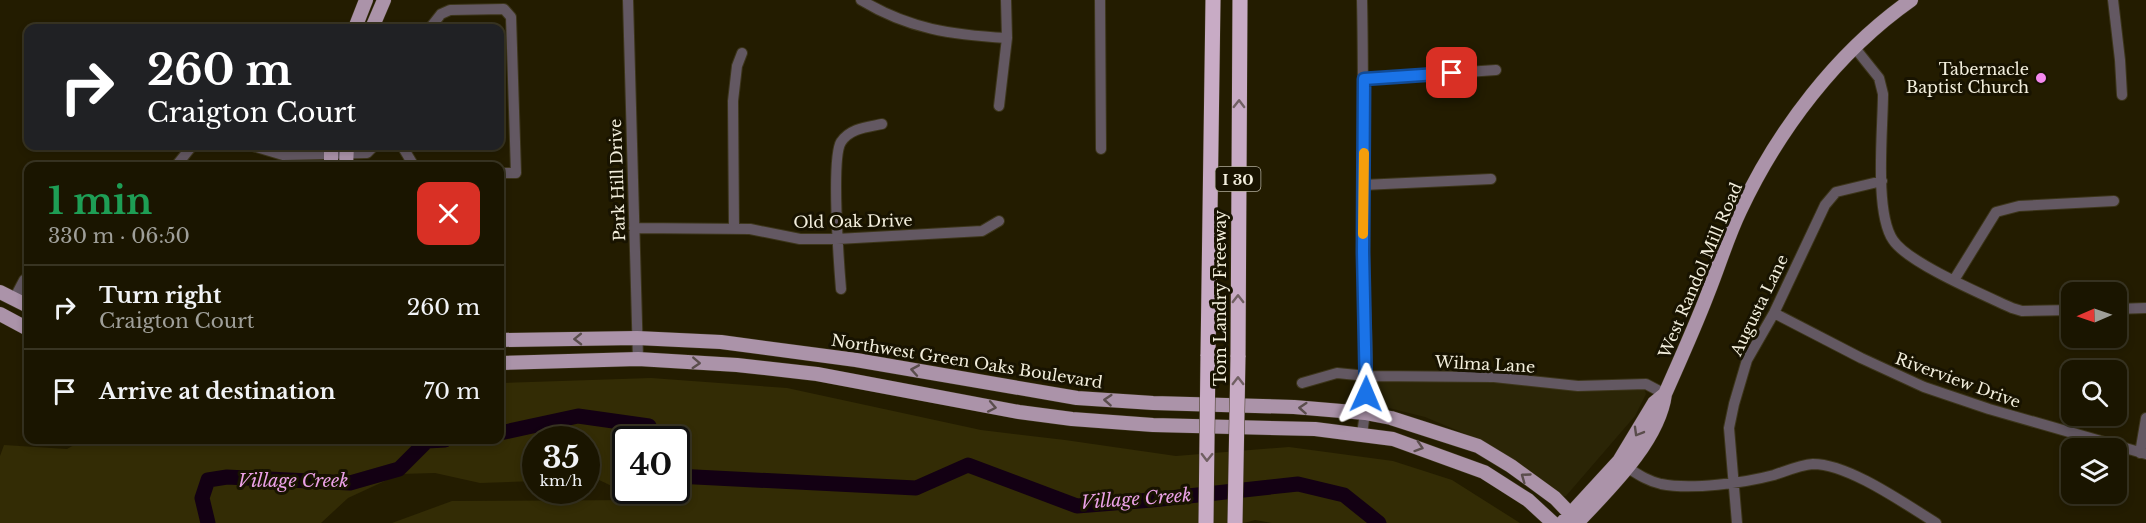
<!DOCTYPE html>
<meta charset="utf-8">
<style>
body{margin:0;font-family:"Libre Baskerville",serif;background:#27220f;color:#f1f3f6;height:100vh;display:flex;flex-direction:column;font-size:22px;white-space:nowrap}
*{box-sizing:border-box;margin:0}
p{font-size:20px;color:#9f9f99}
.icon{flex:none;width:33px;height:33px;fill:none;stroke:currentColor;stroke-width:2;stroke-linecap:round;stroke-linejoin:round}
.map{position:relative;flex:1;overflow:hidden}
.panel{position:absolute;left:24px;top:162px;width:480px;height:282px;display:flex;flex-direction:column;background:#1a1500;border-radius:12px;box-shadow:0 3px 9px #0003,0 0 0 2px #383422}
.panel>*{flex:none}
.banner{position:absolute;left:24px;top:24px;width:480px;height:126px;border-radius:12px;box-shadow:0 3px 9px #0003,0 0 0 2px #383422;background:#202124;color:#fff;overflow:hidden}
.needle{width:39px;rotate:268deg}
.buttons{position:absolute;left:2061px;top:282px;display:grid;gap:12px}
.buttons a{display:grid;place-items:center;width:66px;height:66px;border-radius:12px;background:#1a1500;box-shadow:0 3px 9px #0003,0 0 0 2px #383422;font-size:30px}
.speed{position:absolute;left:522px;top:426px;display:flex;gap:12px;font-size:30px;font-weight:700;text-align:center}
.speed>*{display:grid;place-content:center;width:78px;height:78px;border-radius:50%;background:#1a1500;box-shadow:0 3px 9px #0003,0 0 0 2px #383422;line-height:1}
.speed small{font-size:15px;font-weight:400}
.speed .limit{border:3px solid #111;border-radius:9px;background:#fff;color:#111}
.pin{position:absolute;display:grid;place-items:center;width:51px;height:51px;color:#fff;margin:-26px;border-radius:12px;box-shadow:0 3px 9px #0006}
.me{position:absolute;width:66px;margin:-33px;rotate:1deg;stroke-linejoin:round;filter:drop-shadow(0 0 4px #0008)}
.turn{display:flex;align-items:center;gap:21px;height:126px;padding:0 24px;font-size:27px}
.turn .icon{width:78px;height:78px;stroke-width:2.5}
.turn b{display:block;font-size:42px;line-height:51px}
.round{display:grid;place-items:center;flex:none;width:63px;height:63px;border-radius:12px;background:#27220f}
.overview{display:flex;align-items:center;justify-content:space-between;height:102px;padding:0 24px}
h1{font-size:36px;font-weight:800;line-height:45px;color:#1e9e55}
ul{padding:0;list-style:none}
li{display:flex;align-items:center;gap:18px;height:84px;padding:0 24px;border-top:2px solid #383422}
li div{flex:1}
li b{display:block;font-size:22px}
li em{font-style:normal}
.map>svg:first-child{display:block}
</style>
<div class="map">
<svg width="2146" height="523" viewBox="0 0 2146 523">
<rect width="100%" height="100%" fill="#231c00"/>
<path fill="#2b2506" d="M1369 380 1643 385 1646 394 1635 416 1566 496H1561L1524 467 1473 437 1425 417 1369 403Z"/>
<path fill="#332c05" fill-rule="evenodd" d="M651 378 787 388 981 430 1065 440 1176 456 1289 447 1393 461 1452 480 1520 523H1272L1255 520 1244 523H392L452 501 641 500 597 479 587 480 586 440H536L535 481 480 483 435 473 400 474 348 498 321 523H0V456L4 445 67 449 83 440H500V383ZM626 440H676V490H626Z"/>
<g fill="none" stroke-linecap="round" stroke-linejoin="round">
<path stroke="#130013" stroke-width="15" d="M500 433 578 416 649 426 647 440
M676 476 916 488 968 465 1077 506 1152 500 1298 484 1344 495 1379 523
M208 523 202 498 208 480 227 477 350 483 399 469 427 441 445 440"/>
<g stroke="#3c351a" stroke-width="12">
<path id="minor" d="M628 0 638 359
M861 0C909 29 952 35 1007 38
M1100 0 1101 149
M2113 0 2120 60 2122 95
M430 28 441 14 450 10 504 9 511 17 516 173H500
M1855 48 1879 78 1883 94C1883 129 1874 212 1893 240 1908 263 1984 295 2012 308L2022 311 2072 310
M1364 79 1496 70
M999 106 1007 38 1006 0
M253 146 283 155 367 153 374 146
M402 146 414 166
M176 166 192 146
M1363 185 1491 179
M634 228 750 229 800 239H837L982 231 999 221
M734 228 733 101 737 66 742 53
M1954 280 1996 212 2019 206 2114 201
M841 289C839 265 831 158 841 142 850 128 868 127 882 124
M14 299 24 280 28 277
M2116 309 2146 308
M1774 313 1861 358 1924 387 1989 409 2146 454
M1302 383 1337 373 1367 376 1494 377 1578 386 1646 384 1665 394
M1362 434C1372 374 1364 312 1363 252 1362 168 1364 84 1362 0
M2140 453 2146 418
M1628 468C1639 475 1648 481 1661 484 1691 490 1744 483 1774 475 1786 471 1800 465 1813 464 1849 464 1905 504 1936 523
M1737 523 1729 428 1734 404 1747 360 1774 313 1825 205 1836 192 1882 181"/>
</g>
<g stroke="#3c351a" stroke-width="15">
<path id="major" d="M355 28 366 0
M372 28 384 0
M331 166V146
M346 166 347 146
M0 292 28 306
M0 314 28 329
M500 340 637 338 721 342 856 360 1077 398 1153 403 1294 407 1365 413 1391 418 1478 446 1511 466 1555 498 1579 523
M500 363 638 359 737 365 817 374 1019 412 1072 419 1153 425 1315 429 1393 439 1484 472 1528 500 1553 523
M1562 523 1619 461 1654 403 1665 394
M1577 523C1609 489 1659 441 1665 394 1680 360 1695 327 1708 293 1719 266 1727 238 1740 211 1778 130 1837 52 1911 0"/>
</g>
<g stroke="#3c351a" stroke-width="16">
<path id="highway" d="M1208 356 1213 0
M1238 357 1240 0"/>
</g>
<use href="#minor" stroke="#635862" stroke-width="10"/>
<use href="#major" stroke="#ab93a9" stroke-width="14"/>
<use href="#highway" stroke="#c8abc5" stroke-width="15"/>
<g stroke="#3c351a" stroke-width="16" stroke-linecap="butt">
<path id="highway-bridge" d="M1206 523 1208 356
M1235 523 1238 357"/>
</g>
<use href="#highway-bridge" stroke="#c8abc5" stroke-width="15"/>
</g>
<defs><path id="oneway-chevron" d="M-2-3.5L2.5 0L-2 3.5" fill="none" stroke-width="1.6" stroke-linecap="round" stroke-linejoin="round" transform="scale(1.5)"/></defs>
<g stroke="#705f62">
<use href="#oneway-chevron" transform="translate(1239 104) rotate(-89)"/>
<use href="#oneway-chevron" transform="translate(1238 299) rotate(-90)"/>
<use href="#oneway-chevron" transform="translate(1238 381) rotate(-90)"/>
<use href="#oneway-chevron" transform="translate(1207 457) rotate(91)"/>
</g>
<g stroke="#5a4d4c">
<use href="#oneway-chevron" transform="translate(578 339) rotate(179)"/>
<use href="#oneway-chevron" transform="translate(696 363) rotate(3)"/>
<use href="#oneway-chevron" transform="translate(915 370) rotate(-170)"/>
<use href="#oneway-chevron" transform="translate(1108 400) rotate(-176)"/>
<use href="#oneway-chevron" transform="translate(992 407) rotate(11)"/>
<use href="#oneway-chevron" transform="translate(1303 408) rotate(-176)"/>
<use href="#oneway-chevron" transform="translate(1638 432) rotate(120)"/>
<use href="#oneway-chevron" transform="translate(1419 447) rotate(18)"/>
<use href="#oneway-chevron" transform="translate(1525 477) rotate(-144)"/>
</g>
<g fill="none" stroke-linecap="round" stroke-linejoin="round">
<g stroke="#114b97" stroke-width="15">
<path id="route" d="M1366 394 1363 252 1364 79 1452 73"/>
</g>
<use href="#route" stroke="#1a73e8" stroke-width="10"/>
<path stroke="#f59e0b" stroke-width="10" d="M1363 234 1364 153"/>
</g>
<circle fill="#f589ef" stroke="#181300" stroke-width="2" cx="2041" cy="78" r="6"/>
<g text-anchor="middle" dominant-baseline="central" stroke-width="6" stroke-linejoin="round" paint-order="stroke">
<rect fill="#181300" stroke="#b1ac9a" stroke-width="1.5" x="1215.5" y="167" width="45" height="24" rx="4.5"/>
<g font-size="15" font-weight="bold" fill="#f2eedc">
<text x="1238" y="179">I 30</text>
</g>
<g font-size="16" fill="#f2eedc" stroke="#181300" text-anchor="end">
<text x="2029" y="69">Tabernacle<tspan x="2029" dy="18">Baptist Church</tspan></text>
</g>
<g font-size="16" fill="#f2eedc" stroke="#181300">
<text transform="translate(617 180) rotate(-92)">Park Hill Drive</text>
<text transform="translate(853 221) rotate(-1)">Old Oak Drive</text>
<text transform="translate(1700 270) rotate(-67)">West Randol Mill Road</text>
<text transform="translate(1220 298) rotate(-90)">Tom Landry Freeway</text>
<text transform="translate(1759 305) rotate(-64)">Augusta Lane</text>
<text transform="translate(967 361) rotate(9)">Northwest Green Oaks Boulevard</text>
<text transform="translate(1485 364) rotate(3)">Wilma Lane</text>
<text transform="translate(1958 380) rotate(20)">Riverview Drive</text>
</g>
<g font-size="18" font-style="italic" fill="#eba1e6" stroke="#181300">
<text x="293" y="481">Village Creek</text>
<text transform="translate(1136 499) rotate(-4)">Village Creek</text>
</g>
</g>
</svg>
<div class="buttons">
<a><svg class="needle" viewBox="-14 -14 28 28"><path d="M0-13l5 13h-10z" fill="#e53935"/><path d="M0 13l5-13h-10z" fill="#9f9f99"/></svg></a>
<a><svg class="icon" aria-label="search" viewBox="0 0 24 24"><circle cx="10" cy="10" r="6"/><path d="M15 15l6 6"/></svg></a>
<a><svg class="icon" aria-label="layers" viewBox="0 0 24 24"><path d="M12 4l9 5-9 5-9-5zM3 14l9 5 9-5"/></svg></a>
</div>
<div class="speed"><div>35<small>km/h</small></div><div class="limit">40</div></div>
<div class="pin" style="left:1452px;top:73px;background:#d93025"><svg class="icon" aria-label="arrive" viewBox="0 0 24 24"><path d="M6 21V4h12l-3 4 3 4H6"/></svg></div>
<svg class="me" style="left:1366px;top:394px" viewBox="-20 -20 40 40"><path d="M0-17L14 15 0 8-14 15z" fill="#1a73e8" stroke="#fff" stroke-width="4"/></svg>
<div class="banner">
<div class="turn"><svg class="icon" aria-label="right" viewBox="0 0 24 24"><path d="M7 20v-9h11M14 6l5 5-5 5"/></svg><div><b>260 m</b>Craigton Court</div></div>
</div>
<section class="panel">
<div class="overview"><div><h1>1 min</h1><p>330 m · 06:50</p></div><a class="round" style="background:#d93025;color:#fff"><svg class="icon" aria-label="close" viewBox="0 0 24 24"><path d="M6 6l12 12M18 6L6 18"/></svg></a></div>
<ul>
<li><svg class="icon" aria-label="right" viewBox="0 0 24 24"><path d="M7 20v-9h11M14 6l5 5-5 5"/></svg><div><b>Turn right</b><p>Craigton Court</p></div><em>260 m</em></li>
<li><svg class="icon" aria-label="arrive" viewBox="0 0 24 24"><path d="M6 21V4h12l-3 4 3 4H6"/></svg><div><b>Arrive at destination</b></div><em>70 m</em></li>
</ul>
</section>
</div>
